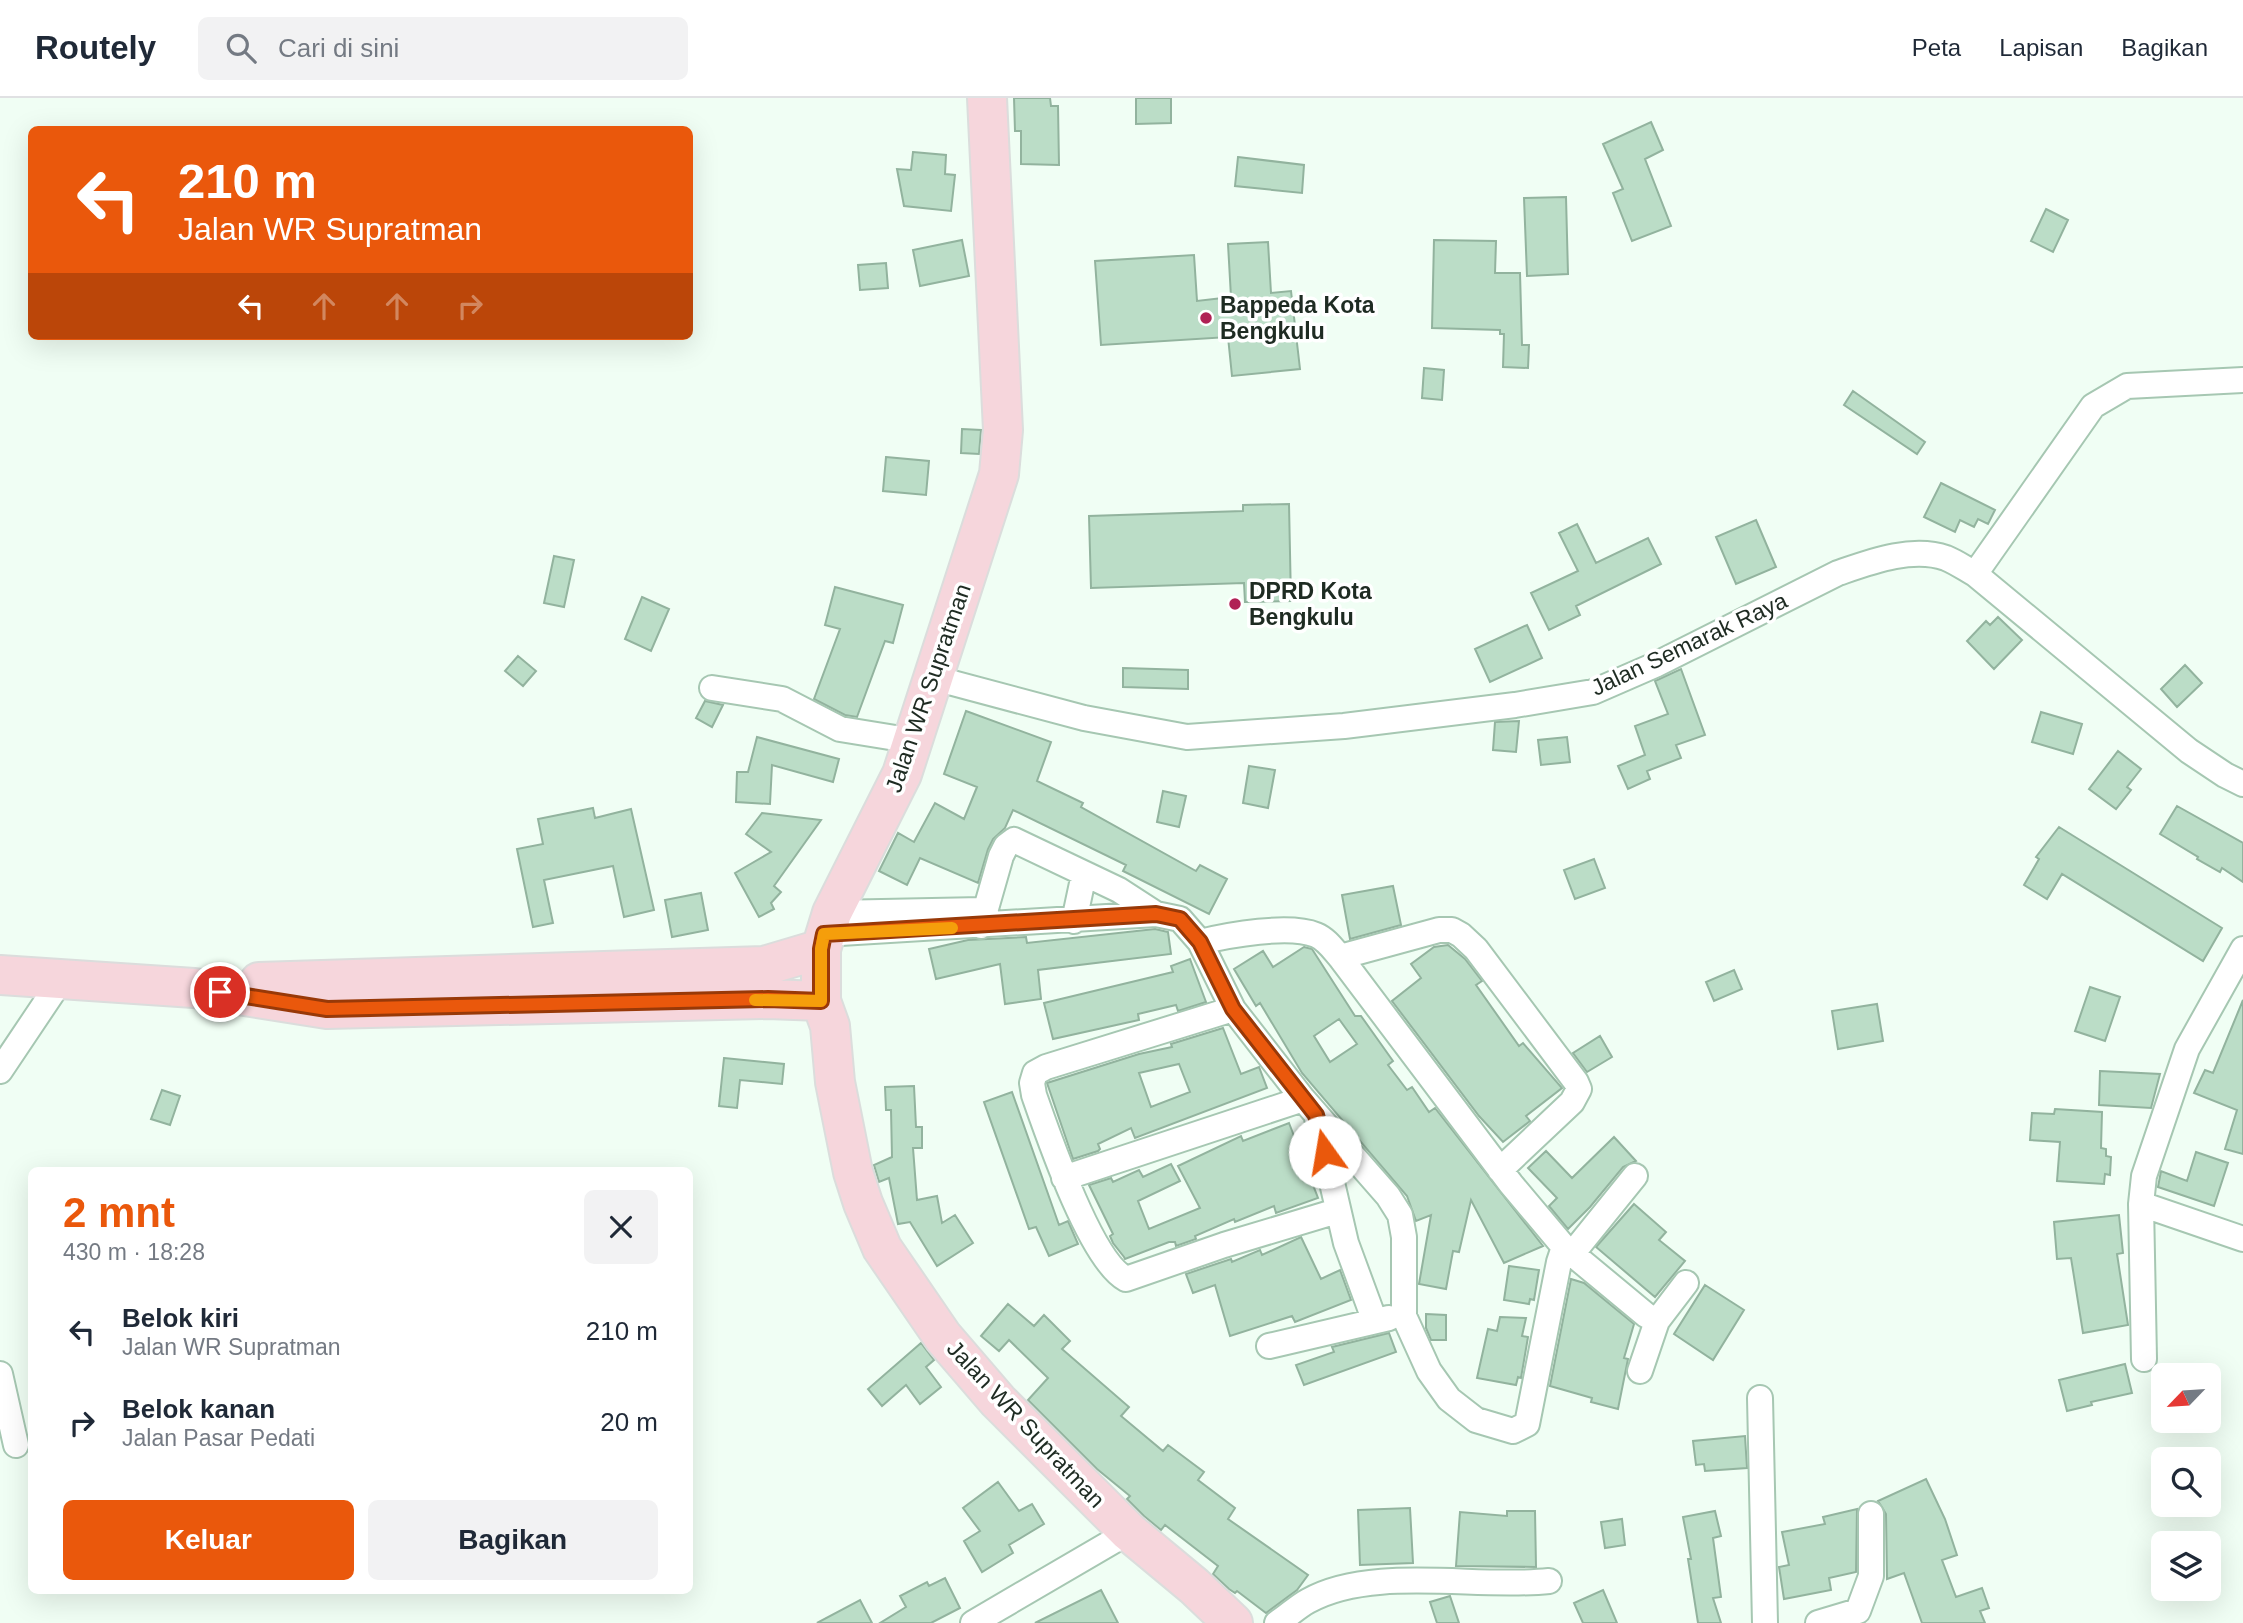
<!DOCTYPE html>
<html lang="id">
<meta charset="utf-8">
<style>
body{margin:0;font-family:Helvetica,sans-serif;background:#f2f2f3;color:#1f2937;height:100vh;display:flex;flex-direction:column;font-size:26px;white-space:nowrap}
*{box-sizing:border-box;margin:0}
p{font-size:23px;color:#747a83}
.icon{flex:none;width:38px;height:38px;fill:none;stroke:currentColor;stroke-width:2;stroke-linecap:round;stroke-linejoin:round}
.map{position:relative;flex:1;overflow:hidden}
.panel{position:absolute;left:28px;top:1069px;width:665px;height:427px;display:flex;flex-direction:column;background:#fff;border-radius:10px;box-shadow:0 7px 28px #0002}
.panel>*{flex:none}
.guide{position:absolute;left:28px;top:28px;width:665px;height:214px;border-radius:10px;box-shadow:0 7px 28px #0002;background:#ea580c;color:#fff;overflow:hidden}
.needle{width:46px;rotate:245deg}
.controls{position:absolute;left:2151px;top:1265px;display:grid;gap:14px}
.controls a{display:grid;place-items:center;width:70px;height:70px;border-radius:10px;background:#fff;box-shadow:0 7px 28px #0002;font-size:35px}
.pin{position:absolute;display:grid;place-items:center;width:60px;height:60px;color:#fff;margin:-30px;border:4px solid #fff;border-radius:50%;box-shadow:0 2px 7px #0007}
.me{position:absolute;width:77px;margin:-38px;rotate:347deg;stroke-linejoin:round;filter:drop-shadow(0 0 5px #0008)}
.turn{display:flex;align-items:center;gap:24px;height:147px;padding:0 35px;font-size:32px}
.turn .icon{width:91px;height:91px;stroke-width:2.5}
.turn b{display:block;font-size:49px;line-height:60px}
.lanes{display:flex;align-items:center;height:66px;padding:0 35px;background:#0003;justify-content:center;gap:35px;direction:ltr}
.lanes .off{opacity:.35}
.round{display:grid;place-items:center;flex:none;width:74px;height:74px;border-radius:10px;background:#f2f2f3}
.head{display:flex;align-items:center;justify-content:space-between;height:119px;padding:0 35px}
h1{font-size:42px;font-weight:600;line-height:52px;color:#ea580c}
.action{display:flex;gap:14px;margin-top:auto;padding:14px 35px}
.action a{flex:1;height:80px;border-radius:10px;background:#ea580c;color:#fff;font-size:28px;font-weight:600;line-height:80px;text-align:center}
.action a+a{background:#f2f2f3;color:#1f2937}
ul{padding:0;list-style:none}
li{display:flex;align-items:center;gap:21px;height:91px;padding:0 35px}
li div{flex:1}
li b{display:block;font-size:26px}
li em{font-style:normal}
header{display:flex;align-items:center;gap:42px;box-sizing:border-box;height:98px;padding:0 35px;background:#fff;border-bottom:2px solid #e0e1e3}
header strong{font-size:33px}
nav{display:flex;gap:38px;margin-inline-start:auto;font-size:24px}
.search{width:490px;height:63px;background:#f2f2f3;display:flex;align-items:center;gap:18px;box-sizing:border-box;padding:0 24px;border-radius:10px;color:#747a83;font-size:26px}
.map>svg:first-child{display:block}
</style>
<header>
<strong>Routely</strong>
<div class="search"><svg class="icon" aria-label="search" viewBox="0 0 24 24"><circle cx="10" cy="10" r="6"/><path d="M15 15l6 6"/></svg>Cari di sini</div>
<nav><a>Peta</a><a>Lapisan</a><a>Bagikan</a></nav>
</header>
<div class="map">
<svg width="2243" height="1525" viewBox="0 0 2243 1525">
<rect width="100%" height="100%" fill="#f0fef4"/>
<path fill="#bbddc7" stroke="#92b39e" stroke-width="2" fill-rule="evenodd" d="M1014 0H1050L1051 8H1058L1059 67 1021 66V33H1015Z
M1136 0H1171V25L1136 26Z
M1651 24 1663 52 1645 61 1671 128 1632 143 1613 95 1623 91 1603 46Z
M913 54 946 57 945 76 955 77 951 113 904 108 897 71 911 72Z
M1238 59 1304 67 1302 95 1235 88Z
M1566 99 1568 176 1527 178 1524 100Z
M2046 111 2068 122 2053 154 2031 143Z
M962 142 969 178 920 188 913 152Z
M1434 142 1496 143 1495 175H1520L1522 247H1529L1528 270 1503 269 1504 236H1500V232L1432 230Z
M1268 144 1271 195 1291 193 1300 271 1232 278 1228 239 1101 247 1095 163 1194 157 1197 203 1231 199 1228 146Z
M886 165 888 190 860 192 858 167Z
M1424 270 1444 272 1442 302 1422 300Z
M1853 293 1925 344 1917 356 1844 307Z
M962 331 981 332 979 356 961 355Z
M886 359 929 363 926 397 883 393Z
M1941 385 1995 412 1988 426 1978 421 1974 429 1960 422 1955 434 1924 419Z
M1289 406 1291 503 1245 504 1244 485 1091 490 1089 418 1243 413V407Z
M1756 422 1776 469 1736 486 1716 439Z
M1577 426 1596 465 1648 440 1661 466 1576 508 1580 517 1549 532 1531 495 1578 473 1559 435Z
M554 458 574 462 564 509 544 505Z
M835 489 903 507 893 545 885 543 857 619 845 617 814 601 840 531 825 527Z
M642 499 669 511 651 553 625 541Z
M1998 519 2022 542 1994 571 1967 543 1986 523 1990 527Z
M1527 527 1542 560 1490 584 1475 551Z
M518 558 536 573 523 588 505 573Z
M2185 567 2202 585 2177 609 2161 591Z
M1123 570 1188 572V591L1123 589Z
M1681 571 1705 637 1676 647 1681 660 1647 673 1650 681 1628 691 1618 668 1645 657 1635 628 1668 616 1655 583Z
M705 603 723 607 712 629 696 620Z
M966 613 1051 644 1037 683 1083 705 1081 709 1196 773 1200 767 1227 781 1209 816 1123 773 1126 767 1013 712 1005 730 993 741 988 751 978 785 920 760 907 787 879 773 898 735 914 744 935 705 964 721 977 689 944 676Z
M2041 614 2082 626 2073 656 2032 644Z
M1519 623 1516 654 1493 652 1495 624Z
M757 639 839 661 833 684 772 667 770 706 736 704 737 674H748Z
M1567 639 1570 664 1541 667 1538 642Z
M2118 653 2141 671 2127 689 2131 692 2116 711 2089 691Z
M1249 668 1275 672 1268 710 1243 705Z
M1163 693 1186 698 1179 729 1157 724Z
M2177 708 2243 745V784L2222 770 2220 774 2197 761 2198 759 2160 736Z
M593 710 595 720 631 711 654 812 624 819 613 768 544 782 553 825 533 829 517 751 543 746 538 721Z
M762 715 821 722 774 788 781 794 771 805 774 811 759 819 735 775 771 754 746 736Z
M2059 729 2222 830 2203 863 2062 776 2047 801 2024 787 2039 761 2036 759Z
M1594 761 1605 790 1575 801 1564 772Z
M1393 788 1401 827 1350 841 1342 797Z
M701 795 708 832 672 839 665 802Z
M1155 831 1168 834 1171 856 1038 872 1041 901 1005 906 1000 866 936 881 929 851 968 842 1026 839 1027 845Z
M1448 847 1465 861 1482 883 1476 887 1519 948 1523 945 1562 990 1526 1018 1530 1023 1503 1044 1479 1018 1392 903 1421 880 1411 866 1434 849Z
M1304 849 1312 851 1355 918H1361L1393 963 1388 967 1407 992 1412 989 1429 1014 1435 1010 1543 1148 1504 1165 1471 1102 1459 1154 1453 1153 1446 1191 1419 1186 1431 1117 1416 1123 1407 1098 1302 975 1260 905 1256 908 1234 871 1263 853 1273 869ZM1339 921 1357 946 1330 964 1314 938Z
M1190 861 1206 904 1178 913 1176 907 1138 916 1139 922 1053 941 1044 905 1173 874 1171 868Z
M1734 872 1742 891 1714 903 1706 884Z
M2090 889 2120 899 2105 943 2075 933Z
M2243 902V1056L2225 1051 2237 1012 2194 995 2205 972 2213 975Z
M1877 906 1883 943 1838 951 1832 913Z
M1223 930 1241 976 1259 969 1267 990 1135 1040 1131 1030 1098 1046 1100 1051 1098 1053 1073 1061 1047 985 1139 956 1172 949 1171 946ZM1179 966 1190 994 1151 1009 1139 975Z
M1600 938 1612 959 1587 974 1573 955Z
M724 960 784 966 782 986 740 982 737 1010 719 1008Z
M2100 973 2160 976 2151 1010 2099 1007Z
M914 988 916 1029H922V1050H913L917 1102 937 1098 942 1125 955 1117 973 1145 937 1168 910 1124 898 1126 889 1080 879 1084 874 1067 892 1059 891 1012H886L885 989Z
M162 992 180 998 170 1027 151 1021Z
M1012 994 1059 1127 1068 1123 1078 1146 1049 1158 1036 1129 1029 1131 984 1004Z
M2055 1011 2102 1014 2101 1050 2106 1051V1058L2111 1059 2110 1077 2105 1076 2104 1086 2057 1083 2060 1044 2030 1042 2032 1015 2054 1016Z
M1289 1025 1318 1100 1276 1115 1274 1108 1235 1124 1234 1121 1195 1138 1196 1141 1176 1148 1175 1144H1169L1125 1161 1124 1159 1113 1145 1110 1138 1113 1136 1089 1087 1111 1080 1113 1084 1139 1072 1143 1079 1171 1066 1180 1083 1138 1103 1149 1131 1200 1110 1178 1068 1241 1038 1243 1043Z
M1614 1039 1636 1063 1623 1069 1590 1109 1568 1131 1549 1108 1557 1100 1528 1070 1546 1053 1572 1080Z
M2196 1054 2228 1065 2214 1108 2158 1089 2161 1073 2187 1083Z
M1634 1106 1666 1134 1659 1142 1685 1163 1655 1199 1596 1149Z
M2119 1117 2123 1155 2117 1156 2128 1227 2083 1235 2071 1160 2057 1161 2054 1124Z
M1301 1139 1321 1181 1340 1172 1351 1202 1295 1224 1292 1218 1230 1238 1215 1187 1193 1195 1186 1176 1231 1161 1232 1164 1260 1152 1262 1157Z
M1509 1168 1539 1172 1534 1202 1530 1201 1529 1206 1504 1202Z
M1571 1181 1584 1185 1634 1226 1624 1260 1628 1261 1618 1311 1591 1304 1592 1300 1550 1288Z
M1705 1187 1744 1212 1713 1262 1674 1236Z
M1008 1206 1034 1228 1044 1217 1070 1243 1062 1251 1129 1309 1121 1318 1163 1353 1168 1347 1204 1374 1198 1382 1235 1410 1228 1421 1308 1477 1297 1492 1266 1515 1237 1493 1235 1495 1229 1491 1213 1476 1218 1468 1165 1427 1161 1432 1144 1418 1127 1401 1130 1398 1097 1371 1028 1302 1048 1280 1009 1242 999 1253 981 1238Z
M1426 1216 1446 1217V1242H1431L1426 1230Z
M1500 1219 1526 1220 1522 1238 1528 1239 1521 1280 1518 1279 1516 1287 1477 1280 1488 1231 1497 1233Z
M1389 1235 1396 1254 1304 1287 1296 1267 1334 1254 1332 1249Z
M921 1245 934 1262 926 1269 941 1289 920 1306 906 1287 882 1308 868 1291Z
M2125 1266 2132 1295 2091 1304 2092 1307 2067 1313 2059 1282Z
M1745 1338 1747 1370 1705 1373 1704 1366 1696 1367 1693 1343Z
M1926 1381 1945 1421 1957 1457 1942 1462 1956 1499 1982 1490 1989 1510 1980 1513 1985 1525H1922L1904 1475 1887 1481 1886 1416 1878 1403Z
M998 1384 1019 1413 1032 1406 1044 1426 1009 1447 1013 1455 982 1474 964 1443 980 1433 963 1410Z
M1410 1410 1413 1465 1360 1467 1358 1412Z
M1857 1411 1856 1474 1829 1480 1831 1492 1784 1501 1779 1469 1789 1467 1782 1434 1825 1426 1823 1419Z
M1507 1413H1535L1536 1469 1456 1468 1460 1414 1507 1418Z
M1715 1413 1721 1438 1713 1440 1721 1499 1713 1500 1721 1525H1698L1688 1461H1691L1683 1419Z
M1622 1421 1625 1447 1605 1450 1601 1424Z
M945 1480 960 1510 931 1525H880L906 1509 900 1498 927 1484 929 1488Z
M1101 1492 1118 1525H1035Z
M1603 1492 1617 1525H1583L1574 1505Z
M1450 1498 1459 1525H1437L1430 1504Z
M860 1502 872 1525H817Z"/>
<g fill="none" stroke-linecap="round" stroke-linejoin="round">
<g stroke="#a6c7b2" stroke-width="28">
<path id="minor" d="M1975 476 2093 308 2127 288 2243 282
M934 580 1084 620 1187 639 1344 628 1515 607 1593 594 1655 567 1838 475C1870 464 1912 448 1946 460 1956 464 1966 471 1975 476L2189 653 2225 677 2243 686
M712 590 782 601 840 631 914 643
M832 815 982 812
M1074 823 1084 776
M981 828 1001 758 1006 748 1014 742 1119 792 1156 816
M824 836 1156 816 1180 821 1200 844 1233 911 1303 1001 1388 1098 1400 1117 1404 1139V1218L1429 1273 1449 1301 1476 1322 1513 1333 1527 1326 1559 1164 1564 1149 1646 1217 1657 1223
M1200 844C1229 837 1289 826 1316 837 1326 841 1333 851 1340 859L1511 1086 1564 1149
M1340 859 1439 832H1452L1461 837 1476 851 1576 984 1579 991 1572 1004 1500 1072
M1233 911 1046 969 1035 975 1032 985 1034 997C1048 1037 1091 1163 1126 1181L1224 1147 1337 1113
M0 973 61 882
M1317 1020 1346 1145 1374 1221
M1064 1080 1303 1001
M2141 1106 2243 1141
M1572 1156 1635 1078
M1269 1248 1389 1220
M2144 1261 2141 1106 2144 1078 2187 951 2243 851
M1640 1273 1657 1223 1686 1185
M0 1276 16 1347
M1760 1300 1765 1525
M973 1525 1129 1434
M1277 1525C1288 1518 1297 1509 1308 1503 1372 1467 1477 1491 1549 1483
M1818 1525 1858 1513 1871 1478V1416"/>
</g>
<g stroke="#dbdddc" stroke-width="42">
<path id="trunk" d="M987 0 1003 332 999 376 902 676 832 815 821 851V903L830 928 835 984 853 1074 863 1105 882 1150 943 1239 998 1303 1129 1434 1194 1488 1233 1525
M0 877 194 890 327 911 768 901 821 903
M259 884 764 868 821 851"/>
</g>
<use href="#minor" stroke="#fff" stroke-width="24"/>
<use href="#trunk" stroke="#f6d6dc" stroke-width="38"/>
</g>
<g fill="none" stroke-linecap="round" stroke-linejoin="round">
<g stroke="#983908" stroke-width="18">
<path id="route" d="M220 894 327 911 768 901 821 903V851L824 836 1156 816 1180 821 1200 844 1233 911 1316 1017 1325 1054"/>
</g>
<use href="#route" stroke="#ea580c" stroke-width="12"/>
<path stroke="#f59e0b" stroke-width="12" d="M755 902 821 903V851L824 836 952 830"/>
</g>
<g fill="#b02155" stroke="#fff" stroke-width="2.5">
<circle cx="1206" cy="220" r="7"/>
<circle cx="1235" cy="506" r="7"/>
</g>
<g text-anchor="middle" dominant-baseline="central" stroke-width="7" stroke-linejoin="round" paint-order="stroke">
<g font-size="23" font-weight="bold" fill="#1e2b22" stroke="#fff" text-anchor="start">
<text x="1220" y="207">Bappeda Kota<tspan x="1220" dy="26">Bengkulu</tspan></text>
<text x="1249" y="493">DPRD Kota<tspan x="1249" dy="26">Bengkulu</tspan></text>
</g>
<g font-size="23" fill="#1e2b22" stroke="#fff">
<text transform="translate(1689 546) rotate(-25)">Jalan Semarak Raya</text>
<text transform="translate(928 590) rotate(-71)">Jalan WR Supratman</text>
<text transform="translate(1026 1326) rotate(47)">Jalan WR Supratman</text>
</g>
</g>
</svg>
<div class="controls">
<a><svg class="needle" viewBox="-14 -14 28 28"><path d="M0-13l5 13h-10z" fill="#e53935"/><path d="M0 13l5-13h-10z" fill="#747a83"/></svg></a>
<a><svg class="icon" aria-label="search" viewBox="0 0 24 24"><circle cx="10" cy="10" r="6"/><path d="M15 15l6 6"/></svg></a>
<a><svg class="icon" aria-label="layers" viewBox="0 0 24 24"><path d="M12 4l9 5-9 5-9-5zM3 14l9 5 9-5"/></svg></a>
</div>
<div class="pin" style="left:220px;top:894px;background:#d93025"><svg class="icon" aria-label="arrive" viewBox="0 0 24 24"><path d="M6 21V4h12l-3 4 3 4H6"/></svg></div>
<svg class="me" style="left:1325px;top:1054px" viewBox="-20 -20 40 40"><circle r="19" fill="#fff"/><path d="M0-13L10 11 0 6-10 11z" fill="#ea580c"/></svg>
<div class="guide">
<div class="turn"><svg class="icon" aria-label="left" viewBox="0 0 24 24"><path d="M17 20v-9H6M10 6l-5 5 5 5"/></svg><div><b>210 m</b>Jalan WR Supratman</div></div>
<div class="lanes"><svg class="icon" aria-label="left" viewBox="0 0 24 24"><path d="M17 20v-9H6M10 6l-5 5 5 5"/></svg><svg class="icon off" aria-label="ahead" viewBox="0 0 24 24"><path d="M12 20V5M6 11l6-6 6 6"/></svg><svg class="icon off" aria-label="ahead" viewBox="0 0 24 24"><path d="M12 20V5M6 11l6-6 6 6"/></svg><svg class="icon off" aria-label="right" viewBox="0 0 24 24"><path d="M7 20v-9h11M14 6l5 5-5 5"/></svg></div>
</div>
<section class="panel">
<div class="head"><div><h1>2 mnt</h1><p>430 m · 18:28</p></div><a class="round"><svg class="icon" aria-label="close" viewBox="0 0 24 24"><path d="M6 6l12 12M18 6L6 18"/></svg></a></div>
<ul>
<li><svg class="icon" aria-label="left" viewBox="0 0 24 24"><path d="M17 20v-9H6M10 6l-5 5 5 5"/></svg><div><b>Belok kiri</b><p>Jalan WR Supratman</p></div><em>210 m</em></li>
<li><svg class="icon" aria-label="right" viewBox="0 0 24 24"><path d="M7 20v-9h11M14 6l5 5-5 5"/></svg><div><b>Belok kanan</b><p>Jalan Pasar Pedati</p></div><em>20 m</em></li>
</ul>
<div class="action"><a>Keluar</a><a>Bagikan</a></div>
</section>
</div>
